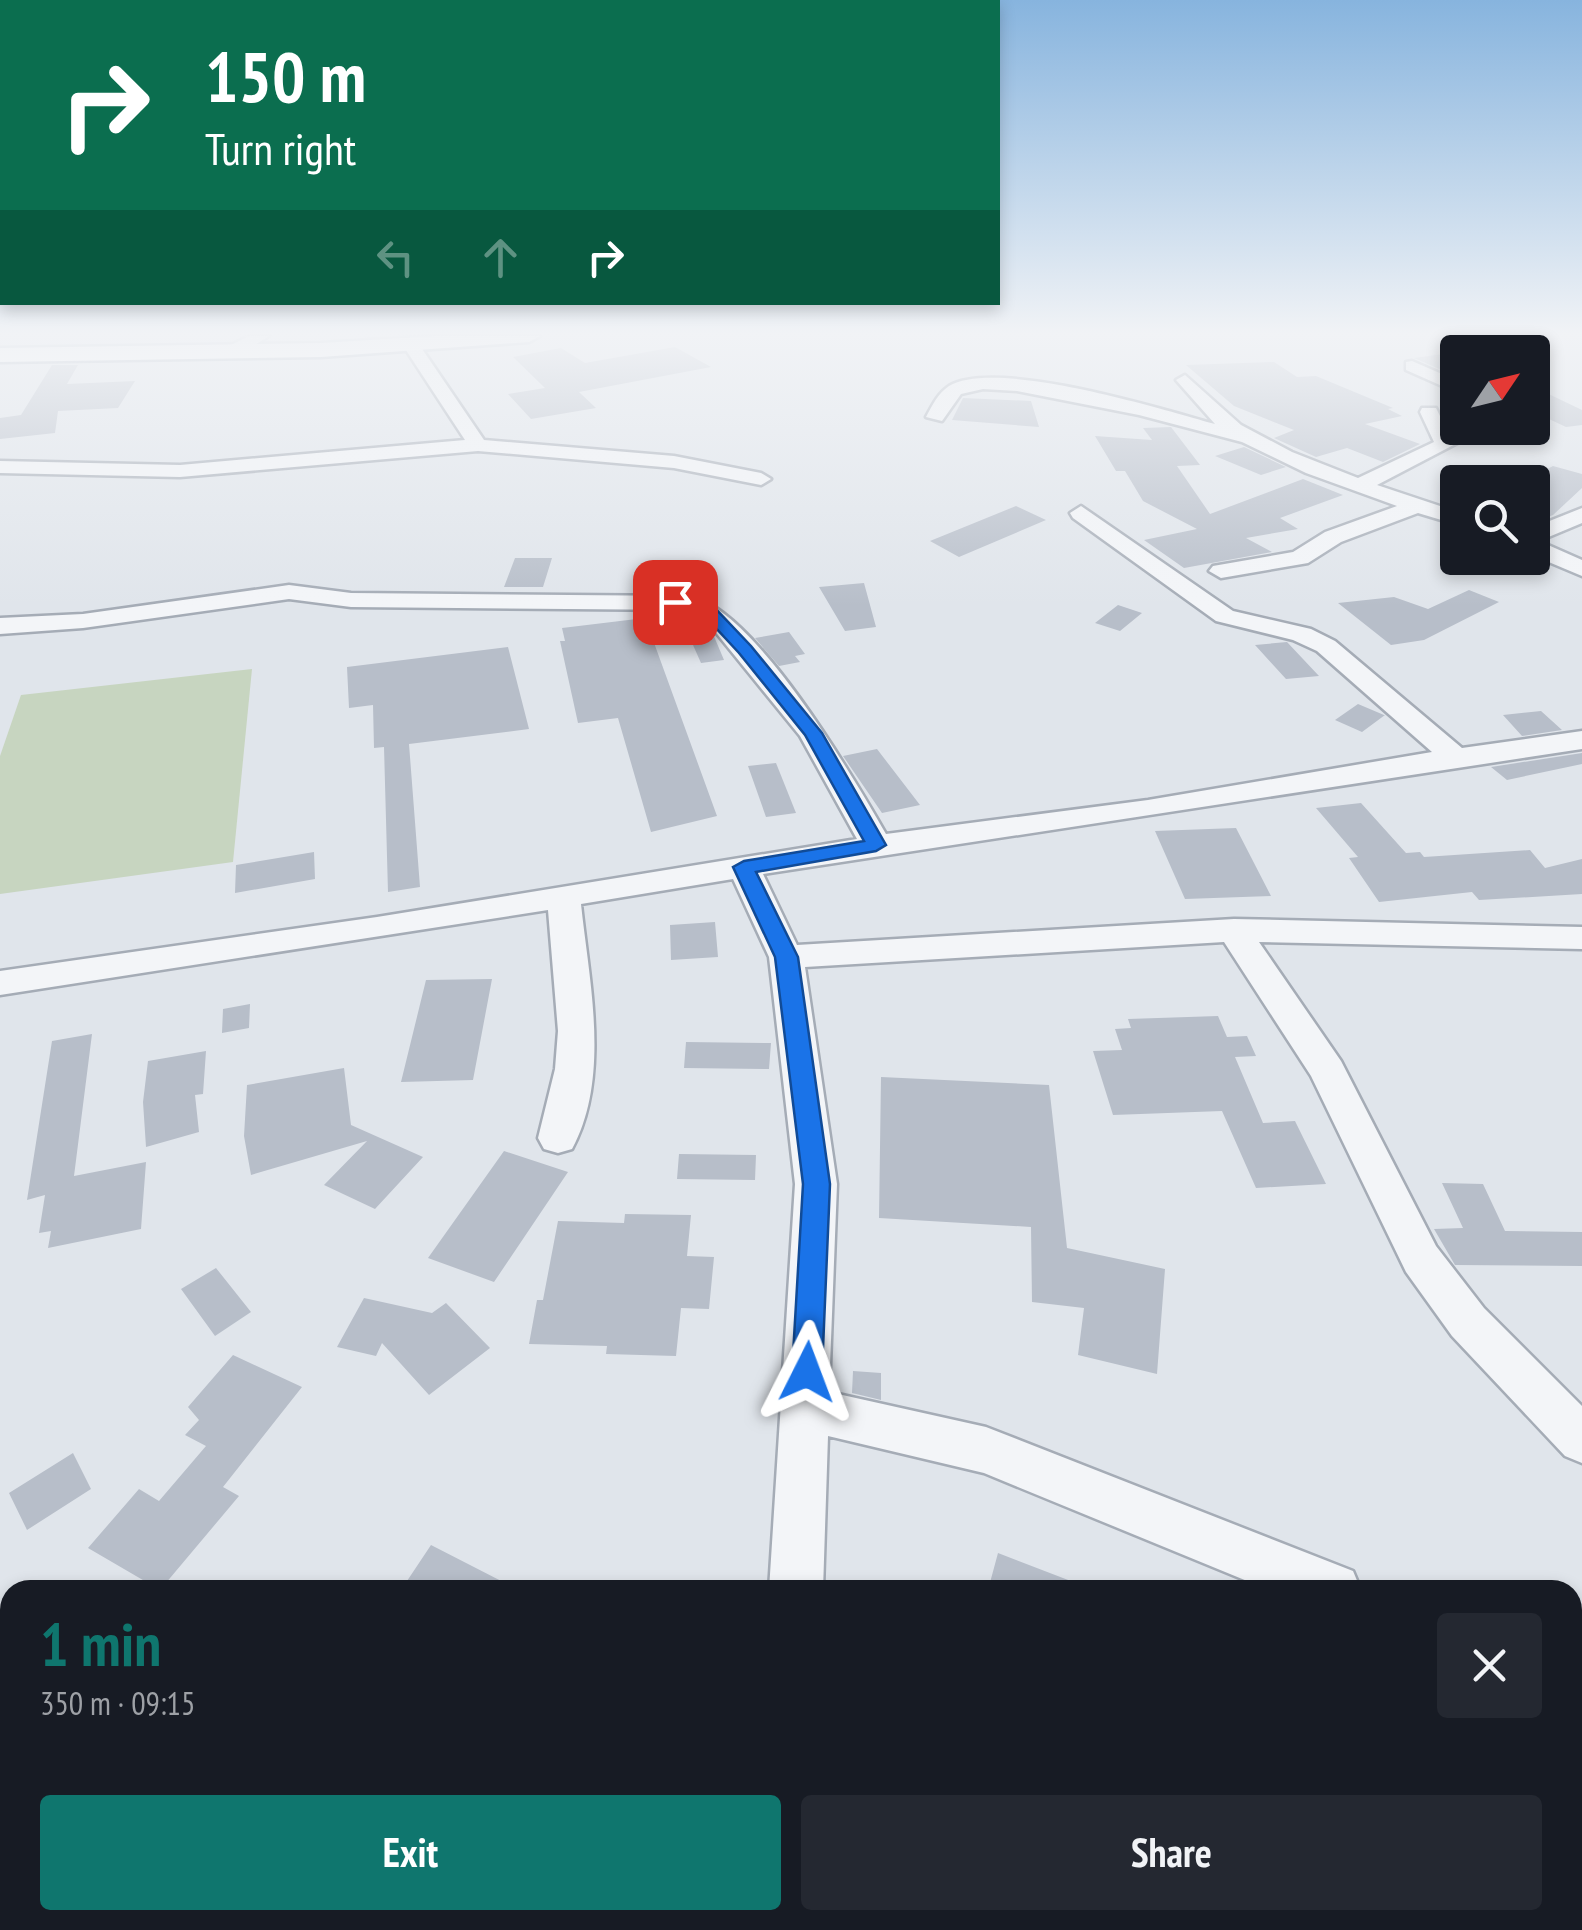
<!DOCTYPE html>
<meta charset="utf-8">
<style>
body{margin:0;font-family:"PT Sans Narrow",sans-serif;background:#242831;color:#f1f3f6;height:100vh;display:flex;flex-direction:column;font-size:38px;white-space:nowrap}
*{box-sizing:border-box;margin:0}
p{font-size:32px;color:#9ea1a6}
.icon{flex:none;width:55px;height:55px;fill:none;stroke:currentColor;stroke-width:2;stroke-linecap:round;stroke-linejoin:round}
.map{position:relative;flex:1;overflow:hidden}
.details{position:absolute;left:0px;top:1580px;width:1582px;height:350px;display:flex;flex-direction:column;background:#171b24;border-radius:30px 30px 0 0;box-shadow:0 5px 15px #0003}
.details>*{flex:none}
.hud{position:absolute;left:0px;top:0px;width:1000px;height:305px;box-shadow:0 5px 15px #0003;background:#0b6e4f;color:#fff;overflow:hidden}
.needle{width:65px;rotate:55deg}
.fabs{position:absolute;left:1440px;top:335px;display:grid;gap:20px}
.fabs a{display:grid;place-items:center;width:110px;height:110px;border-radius:10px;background:#171b24;box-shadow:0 5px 15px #0003;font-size:50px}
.pin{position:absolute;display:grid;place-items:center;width:85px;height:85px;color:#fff;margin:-42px;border-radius:20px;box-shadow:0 5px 15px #0006}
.me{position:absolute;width:110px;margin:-55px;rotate:3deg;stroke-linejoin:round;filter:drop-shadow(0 0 8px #0008)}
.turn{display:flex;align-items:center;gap:35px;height:210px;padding:0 40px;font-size:45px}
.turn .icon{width:130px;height:130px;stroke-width:2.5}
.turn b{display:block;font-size:70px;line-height:85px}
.lanes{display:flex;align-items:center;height:95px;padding:0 40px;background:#0003;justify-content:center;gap:50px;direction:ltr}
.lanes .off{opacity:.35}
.round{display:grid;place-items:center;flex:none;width:105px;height:105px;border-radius:10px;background:#242831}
.headline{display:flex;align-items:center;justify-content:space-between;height:170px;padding:0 40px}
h1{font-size:60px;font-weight:700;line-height:75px;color:#0f766e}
.action{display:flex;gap:20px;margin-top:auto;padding:20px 40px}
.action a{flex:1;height:115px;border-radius:10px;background:#0f766e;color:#fff;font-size:40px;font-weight:700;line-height:115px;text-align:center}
.action a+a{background:#242831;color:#f1f3f6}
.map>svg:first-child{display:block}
</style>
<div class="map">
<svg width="1582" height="1930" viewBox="0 0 1582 1930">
<rect width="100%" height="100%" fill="#e0e5eb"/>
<path fill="#c7d5c0" d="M252 669 233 862 0 894V756L21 695Z"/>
<path fill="#b7bec9" d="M675 347 711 367 579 392 596 408 531 419 508 394 545 388 513 357 561 348 585 363Z
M1458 352V377L1414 358Z
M1274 362 1297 377 1316 376 1393 408 1388 409 1402 416 1365 424 1420 444 1383 462 1347 448 1316 457 1274 438 1294 430 1234 406 1186 365Z
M52 365H78L67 384 135 381 118 408 58 411 55 433 0 439V418L21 415Z
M1532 386 1582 410V425L1566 427 1532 411Z
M963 398 1031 401 1039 427 952 420Z
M1171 427 1200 465 1177 466 1210 514 1303 479 1343 495 1280 518 1298 529 1246 538 1272 552 1184 568 1144 540 1197 529 1143 501 1125 471H1116L1095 436 1152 440 1143 428Z
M1244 447 1286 467 1261 475 1215 456Z
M1553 466 1582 474V488L1553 515 1532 523V477Z
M1016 506 1046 520 959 557 930 541Z
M515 558H552L543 587H504Z
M864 583 876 627 845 631 819 587Z
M1469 590 1499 602 1424 640 1391 645 1338 603 1394 597 1428 609Z
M1118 605 1142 613 1120 631 1095 623Z
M645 618 717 816 651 832 618 718 578 723 560 641H565L562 628Z
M704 624 713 634 724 660 701 663 685 627Z
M789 632 805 654 795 656 800 662 779 666 755 638Z
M1287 642 1319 676 1286 679 1255 645Z
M508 647 529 729 409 744 420 887 388 892 384 747 374 748 373 705 349 708 347 667Z
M1358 704 1384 715H1385L1362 732 1335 720Z
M1541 711 1562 730 1522 736 1503 715Z
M877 749 920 805 882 813 843 756Z
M1582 753V764L1507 780 1491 767Z
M776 763 796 813 766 817 748 766Z
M1361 803 1406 853 1420 852 1424 857 1530 850 1545 868 1582 859V894L1479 900 1472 892 1379 902 1349 858 1358 857 1316 808Z
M1236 828 1271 896 1185 899 1155 831Z
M314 852 315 879 235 893 236 865Z
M715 922 718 957 671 960 670 925Z
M492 979 473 1080 401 1082 426 980Z
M250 1004 249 1028 222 1033 223 1009Z
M1218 1016 1227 1037 1247 1036 1256 1056 1235 1057 1263 1123 1295 1121 1326 1184 1256 1188 1222 1111 1113 1115 1093 1051 1122 1050 1115 1029 1131 1028 1128 1019Z
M92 1034 74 1176 146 1162 141 1229 48 1248 51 1231 39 1233 45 1195 27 1200 52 1041Z
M686 1042 771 1043 769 1069 684 1068Z
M206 1051 203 1094 195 1095 199 1132 146 1147 143 1102 148 1061Z
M344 1068 351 1125 423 1157 375 1209 324 1185 367 1141 251 1175 244 1136 247 1085Z
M881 1077 1049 1085 1067 1248 1165 1269 1157 1374 1078 1355 1084 1308 1032 1302 1031 1227 879 1218Z
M504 1151 568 1172 494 1282 428 1258Z
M679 1154 756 1155 755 1180 677 1179Z
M1442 1183 1483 1184 1505 1231 1582 1232V1266L1455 1265 1434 1229 1463 1228Z
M625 1214 691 1215 687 1256 714 1257 709 1309 681 1308 676 1356 606 1354 607 1346 529 1344 537 1300H543L558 1221 624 1223Z
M216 1268 251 1312 215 1336 181 1289Z
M364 1298 432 1313 446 1303 490 1348 429 1395 382 1343 376 1356 337 1347Z
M233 1355 302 1387 223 1487 239 1496 160 1590 88 1548 139 1489 159 1501 206 1446 185 1435 199 1420 188 1407Z
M853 1371 881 1373V1400L852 1393Z
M73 1453 91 1489 27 1530 9 1493Z
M431 1545 519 1590H401Z
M998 1553 1089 1588 1088 1590H988Z"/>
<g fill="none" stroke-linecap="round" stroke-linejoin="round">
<g stroke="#a5acb6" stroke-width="5">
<path id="minor" d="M249 336H269L237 356H225V348Z
M410 339 416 340 484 440 674 456 761 473 771 479 761 485 674 468 478 451 180 477 0 473V461L180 465 465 440 402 344Z
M1412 361 1458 381V393L1406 370V362Z
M1185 375 1241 425 1292 452 1358 478 1434 442 1420 412 1422 408H1436L1449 434 1463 428H1486L1377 485 1458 512V525L1418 513 1341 542 1308 563 1221 578 1209 571 1213 566 1293 552 1325 532 1397 506 1306 473 1242 442 1139 415 1017 391 983 389 961 394 942 421 926 417C932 406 938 393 949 386 996 358 1161 409 1215 424L1176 380Z
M1081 506 1233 611 1311 629 1335 641 1462 748 1582 731V749L763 874 797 945 1234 919 1582 927V949L1259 942 1341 1061 1436 1246 1484 1308 1582 1406V1463L1565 1456 1452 1336 1406 1272 1311 1076 1224 942 805 967 837 1184 829 1392 986 1427 1353 1571 1361 1590H1269L984 1473 828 1436 823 1590H769L795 1184 769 957 733 879 581 904C589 981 611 1077 572 1149L558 1153 544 1149 538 1138 555 1069 558 1031 548 910 0 995V971L377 917 857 839 800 736 705 619 687 610 351 607 289 599 83 628 0 634V618L83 614 289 585 351 593 691 596C756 612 852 775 886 834L1148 800 1432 752 1317 651 1293 640 1216 621 1073 518 1070 513Z
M1582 508V523L1539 541 1582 560V576L1532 555V528Z
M1572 1658 1582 1662V1718L1572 1714Z
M0 1664 10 1668V1728L0 1724Z
M253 1920H328L333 1930H257Z
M749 1920H811V1930H747Z"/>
</g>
<g stroke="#9ea9b8" stroke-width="5">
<path id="major" d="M435 336H540L529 342 321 357 0 362V348L321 343Z"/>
</g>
<use href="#minor" fill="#f3f5f8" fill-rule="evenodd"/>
<use href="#major" fill="#fff" fill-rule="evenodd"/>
</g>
<linearGradient id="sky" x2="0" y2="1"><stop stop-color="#87b4de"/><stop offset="0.55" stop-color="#f1f3f6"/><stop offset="1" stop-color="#f1f3f6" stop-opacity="0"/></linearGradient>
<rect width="1582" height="606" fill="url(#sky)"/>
<path fill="#1a73e8" stroke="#114b97" stroke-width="2.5" d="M675 597 711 604 751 646 822 733 886 845 876 851 756 872 798 957 830 1184 822 1372 818 1381 807 1385 796 1381 792 1372 803 1184 775 957 733 867 744 861 864 841 805 735 739 653 700 611 670 605V598Z"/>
</svg>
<div class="fabs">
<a><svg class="needle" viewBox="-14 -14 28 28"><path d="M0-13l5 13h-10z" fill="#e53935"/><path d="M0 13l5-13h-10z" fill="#9ea1a6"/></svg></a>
<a><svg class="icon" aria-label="search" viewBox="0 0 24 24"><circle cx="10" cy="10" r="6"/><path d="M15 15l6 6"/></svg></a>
</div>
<div class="pin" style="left:675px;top:602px;background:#d93025"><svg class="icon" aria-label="arrive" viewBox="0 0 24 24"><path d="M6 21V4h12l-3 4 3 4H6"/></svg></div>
<svg class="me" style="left:807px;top:1372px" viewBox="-20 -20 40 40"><path d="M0-17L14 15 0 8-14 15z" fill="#1a73e8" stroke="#fff" stroke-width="4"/></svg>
<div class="hud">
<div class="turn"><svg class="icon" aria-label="right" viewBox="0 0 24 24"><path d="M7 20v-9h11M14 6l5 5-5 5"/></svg><div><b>150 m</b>Turn right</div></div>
<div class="lanes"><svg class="icon off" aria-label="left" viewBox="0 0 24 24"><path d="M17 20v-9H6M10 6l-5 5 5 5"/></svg><svg class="icon off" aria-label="ahead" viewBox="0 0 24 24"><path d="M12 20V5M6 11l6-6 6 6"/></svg><svg class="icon" aria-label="right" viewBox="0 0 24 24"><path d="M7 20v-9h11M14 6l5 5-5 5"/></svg></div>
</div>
<section class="details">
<div class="headline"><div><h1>1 min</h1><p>350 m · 09:15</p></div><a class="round"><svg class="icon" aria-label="close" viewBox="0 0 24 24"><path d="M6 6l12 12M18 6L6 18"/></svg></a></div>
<div class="action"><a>Exit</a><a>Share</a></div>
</section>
</div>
